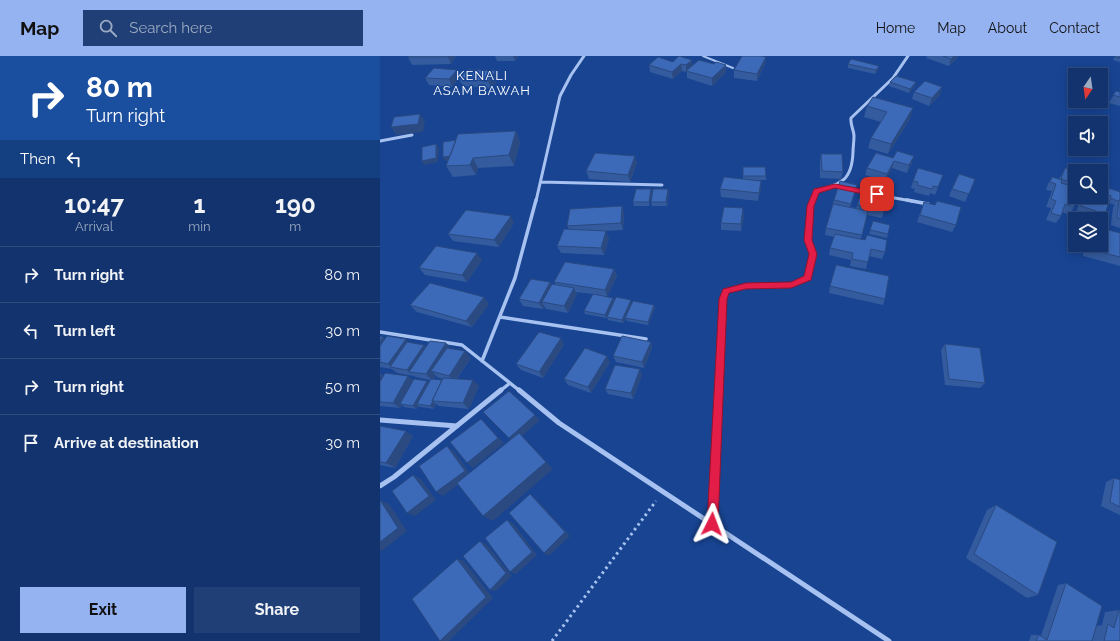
<!DOCTYPE html>
<style>
body{margin:0;font-family:Raleway,sans-serif;background:#1f3f76;color:#f1f3f6;height:100vh;display:flex;flex-direction:column;font-size:15px;white-space:nowrap}
*{box-sizing:border-box;margin:0}
p{font-size:13px;color:#9caac2}
.icon{flex:none;width:22px;height:22px;fill:none;stroke:currentColor;stroke-width:2;stroke-linecap:round;stroke-linejoin:round}
.map{position:relative;flex:1;overflow:hidden}
.details{display:flex;flex-direction:column;background:#12336e;width:380px}
.details>*{flex:none}
.banner{background:#1a4fa0;color:#fff;overflow:hidden}
.needle{width:26px;rotate:193deg}
.fabs{position:absolute;left:688px;top:12px;display:grid;gap:8px}
.fabs a{display:grid;place-items:center;width:40px;height:40px;border-radius:0px;background:#12336e;box-shadow:0 2px 10px #0003,0 0 0 1px #314e81;font-size:20px}
.pin{position:absolute;display:grid;place-items:center;width:34px;height:34px;color:#fff;margin:-17px;border-radius:8px;box-shadow:0 2px 6px #0006}
.me{position:absolute;width:44px;margin:-22px;rotate:3deg;stroke-linejoin:round;filter:drop-shadow(0 0 3px #0008)}
.turn{display:flex;align-items:center;gap:14px;height:84px;padding:0 20px;font-size:18px}
.turn .icon{width:52px;height:52px;stroke-width:2.5}
.turn b{display:block;font-size:28px;line-height:34px}
.then{display:flex;align-items:center;height:38px;padding:0 20px;background:#0003;gap:8px;font-size:15px}
.eta{display:flex;justify-content:space-evenly;align-items:center;height:68px;text-align:center}
.eta b{font-size:24px;font-weight:700;line-height:28px}
.action{display:flex;gap:8px;margin-top:auto;padding:8px 20px}
.action a{flex:1;height:46px;border-radius:0px;background:#95b2f1;color:#111;font-size:16px;font-weight:700;line-height:46px;text-align:center}
.action a+a{background:#1f3f76;color:#f1f3f6}
ul{padding:0;list-style:none}
li{display:flex;align-items:center;gap:12px;height:56px;padding:0 20px;border-top:1px solid #314e81}
li div{flex:1}
li b{display:block;font-size:15px}
li em{font-style:normal}
header{display:flex;align-items:center;gap:24px;box-sizing:border-box;height:56px;padding:0 20px;background:#95b2f1;color:#111}
header strong{font-size:19px}
nav{display:flex;gap:22px;margin-inline-start:auto;font-size:14px}
.search{width:280px;height:36px;background:#1f3f76;display:flex;align-items:center;gap:10px;box-sizing:border-box;padding:0 14px;border-radius:0px;color:#9caac2;font-size:15px}
main{display:flex;flex:1;min-height:0}
.map>svg:first-child{display:block}
</style>
<header>
<strong>Map</strong>
<div class="search"><svg class="icon" aria-label="search" viewBox="0 0 24 24"><circle cx="10" cy="10" r="6"/><path d="M15 15l6 6"/></svg>Search here</div>
<nav><a>Home</a><a>Map</a><a>About</a><a>Contact</a></nav>
</header>
<main>
<section class="details">
<div class="banner">
<div class="turn"><svg class="icon" aria-label="right" viewBox="0 0 24 24"><path d="M7 20v-9h11M14 6l5 5-5 5"/></svg><div><b>80 m</b>Turn right</div></div>
<div class="then">Then<svg class="icon" aria-label="left" viewBox="0 0 24 24"><path d="M17 20v-9H6M10 6l-5 5 5 5"/></svg></div>
</div>
<div class="eta">
<div><b>10:47</b><p>Arrival</p></div>
<div><b>1</b><p>min</p></div>
<div><b>190</b><p>m</p></div>
</div>
<ul>
<li><svg class="icon" aria-label="right" viewBox="0 0 24 24"><path d="M7 20v-9h11M14 6l5 5-5 5"/></svg><div><b>Turn right</b></div><em>80 m</em></li>
<li><svg class="icon" aria-label="left" viewBox="0 0 24 24"><path d="M17 20v-9H6M10 6l-5 5 5 5"/></svg><div><b>Turn left</b></div><em>30 m</em></li>
<li><svg class="icon" aria-label="right" viewBox="0 0 24 24"><path d="M7 20v-9h11M14 6l5 5-5 5"/></svg><div><b>Turn right</b></div><em>50 m</em></li>
<li><svg class="icon" aria-label="arrive" viewBox="0 0 24 24"><path d="M6 21V4h12l-3 4 3 4H6"/></svg><div><b>Arrive at destination</b></div><em>30 m</em></li>
</ul>
<div class="action"><a>Exit</a><a>Share</a></div>
</section>
<div class="map">
<svg width="740" height="585" viewBox="0 0 740 585">
<rect width="100%" height="100%" fill="#184492"/>
<g fill="none" stroke-linecap="round" stroke-linejoin="round">
<path stroke="#a7c2f0" stroke-width="3" stroke-dasharray="2.5 3.5" stroke-linecap="butt" d="M172 585 276 445"/>
<path stroke="#a7c2f0" stroke-width="2" d="M323 0 353 12"/>
<path stroke="#a7c2f0" stroke-width="3" d="M0 85 32 79
M161 126 282 129
M470 133 485 136
M503 140 532 145
M156 145 180 40 191 19 204 0
M432 145 436 135C461 128 472 125 473 96 473 91 474 86 474 80 474 74 470 69 471 62L513 22 528 0"/>
<path stroke="#a7c2f0" stroke-width="3.5" d="M527 144 548 148
M120 261 266 283
M0 276 82 289 140 335
M102 305 135 222 156 144
M120 335 130 327
M338 335 343 243 346 235 366 230 411 229 428 222 433 198 428 184 430 150 432 144"/>
<path stroke="#a7c2f0" stroke-width="5" d="M139 334 179 367 509 585
M0 364 77 370
M0 430 14 421 121 334
M332 468 339 334"/>
</g>
<path fill="#345b9e" fill-rule="evenodd" d="M76 0 71 8 32 9 28 1Z
M115 0H138L135 5H117Z
M547 0H578L577 2 569 10 546 2Z
M735 0H740V6L733 4Z
M386 1 385 8 377 25 354 22V14Z
M312 4V10L346 16 332 30 307 22V16L302 15 293 23 270 16 269 9 293 6Z
M468 8 498 14 495 18 468 12Z
M77 14 80 21 72 31 49 29 45 22Z
M119 22 112 32 83 30 79 23Z
M510 26 535 30 529 37 509 30Z
M736 35 740 36V50L729 47Z
M534 36 560 39 549 50 532 43Z
M487 50 530 63 508 98 488 92 491 82 501 66 484 61Z
M136 75 140 86 134 110 98 112 96 119 73 121 66 110 68 104 65 105Z
M496 97 532 107 527 117 512 112 505 125 485 119 487 112Z
M441 98 463 116 461 123 440 122V105Z
M257 107 250 126 209 123 206 115Z
M363 111 386 120V124H371L381 125V132L378 145 341 141 340 133 363 123Z
M685 112 695 115V141L694 151 689 159 682 156 681 160 676 167 666 164 671 152 666 151 672 135 666 134 668 128 672 121 679 123Z
M563 119 555 139 550 137 549 140 534 136 535 133 531 132 533 125Z
M595 123 585 146 569 140 572 133Z
M728 132 740 136V172L731 169 733 151 735 149 729 147 725 158 721 164V163H712L696 157 701 141H721L724 138 725 136Z
M271 133 272 137 269 150H254L253 146Z
M288 133 289 137 287 150H272L271 146Z
M475 136 470 151 476 152 477 149 508 138 502 162 487 159 481 183 505 196 502 203 489 200 486 213 470 210 471 204 449 199 450 192 454 181 445 179 446 172 454 144Z
M544 146 576 169 572 176 537 166Z
M242 150 244 157 243 174 225 175 229 183 224 199 181 197 177 190 189 173 187 170Z
M364 160 361 175 341 174V167Z
M493 165 510 169 507 182 489 178Z
M134 167 119 191 73 185 68 178Z
M740 177V210L703 200 704 189H721Z
M102 204 87 226 45 219 39 212Z
M234 213 237 220 227 241 217 239 233 242 234 245 274 249 275 252 268 269 247 265 246 262 243 267 228 264 227 261 226 262 205 258 204 255 213 238 195 236 197 238 188 257 166 253 164 250 163 253 143 250 139 243 172 229H176L174 226Z
M450 230 505 243 503 249 449 237Z
M109 248 92 271 37 256 30 249Z
M0 280 5 283 44 289 46 291 66 287 71 292 91 302 77 323 99 330 89 353 59 350 56 348 54 353 41 351 38 350 37 353 24 351 22 349 20 352 0 350V318L4 320H28L34 325 49 327 50 324 36 321 34 320 17 317 12 313 0 311ZM56 319 57 321 63 323 62 324H53Z
M271 286 272 292 264 312 236 306 233 300Z
M565 288 605 327 600 332 565 329 561 294Z
M184 289 163 322 141 314 136 308Z
M230 306 211 337 188 329 184 323Z
M260 313 262 319 253 343 228 338 225 333Z
M0 370 33 380 15 412 0 409Z
M734 422 740 424V459L721 450 726 426Z
M616 449 658 539 647 542 586 502 607 454Z
M686 527 716 570 722 569 725 556 739 554 740 585H649L651 579H659L661 580 678 529Z"/>
<path fill="#2a4a81" d="M68 0H76L71 8 68 1Z
M133 0H138L135 5Z
M574 0H578L577 2 569 10 571 3Z
M386 1 385 8 377 25V18Z
M312 4 313 11 306 15V17V9Z
M301 8 302 15 293 23 292 16Z
M346 9V16L332 30V22Z
M499 10 498 14 495 18 496 14Z
M77 14 80 21 72 31 69 23Z
M116 15 119 22 112 32 108 25Z
M536 26 535 30 529 37 530 33Z
M562 31 560 39 549 50 552 42Z
M533 52 530 63 508 98 511 88Z
M40 58 45 65 43 76 16 79 11 71Z
M136 75 140 86 134 110 129 99Z
M56 88 59 92 58 106 44 109 42 105Z
M76 99 79 102 65 105 63 101Z
M255 100 257 107 250 126 248 119Z
M534 100 532 107 527 117 529 109Z
M93 102 98 112 96 119 90 109Z
M514 105 512 112 505 125 507 118Z
M381 125V132L378 145 379 137Z
M271 133 272 137 269 150V146Z
M288 133 289 137 287 150 286 146Z
M242 150 244 157 243 174 241 167Z
M363 152 364 160 361 175V168Z
M131 160 134 167 119 191 114 184Z
M226 175 229 183 224 199 221 192Z
M97 197 102 204 87 226 82 219Z
M234 213 237 220 227 241 225 234Z
M170 226 174 233 162 246 164 250 163 253 159 247Z
M194 232 197 238 188 257 184 250Z
M104 241 109 248 92 271 86 265Z
M233 242 234 246 226 262 225 259Z
M251 244 252 248 243 267 242 264Z
M274 249 275 252 268 269V266Z
M3 281 10 287 0 303V286Z
M181 282 184 289 163 322 159 316Z
M26 283 32 289 13 312 8 308Z
M271 286 272 292 264 312 262 306Z
M66 287 72 293 51 315 56 319 52 324 46 318Z
M44 289 50 295 29 316 34 320 27 314Z
M85 295 91 302 75 325 69 320Z
M227 300 230 306 211 337 208 331Z
M260 313 262 319 253 343 251 337Z
M1 318 9 324 0 340V320Z
M28 320 35 325 20 348 22 349 20 352 13 347Z
M93 324 99 330 89 353 83 347Z
M47 325 50 328 37 348 38 350 37 353 33 350Z
M53 346 56 348 54 353 50 350Z
M155 359 160 364 142 380 173 413 113 465 103 460 134 387 129 382Z
M101 363 106 368 124 387 93 412 87 407Z
M26 375 33 380 15 412 6 407Z
M67 390 74 395 91 419 63 440 56 436Z
M33 419 41 423 56 444 35 460 27 457Z
M150 438 155 442 190 480 169 500 164 497Z
M0 444 9 448 27 475 2 495 0 494Z
M127 464 133 467 157 499 136 518 130 516Z
M100 485 106 488 132 520 116 535 110 534Z
M77 503 84 505 113 542 69 585H60Z"/>
<path fill="#3c6ab8" stroke="#2a4a81" d="M29 0H68V1H28Z
M299 0 312 4 306 9 301 8 292 16 269 9 278 1 293 6Z
M362 0H381L386 1 377 18 354 14Z
M563 0H574L571 3Z
M735 0H740V2L735 1Z
M471 3 499 10 496 14 468 8Z
M319 4 334 8 336 6 346 9 332 22 306 15Z
M54 12 77 14 69 23 45 22Z
M88 13 116 15 108 25 79 23Z
M516 20 536 26 530 33 510 26Z
M545 25 562 31 552 42 534 36Z
M736 35 740 36V41L733 39Z
M493 41 533 52 511 88 491 82 507 56 487 50Z
M40 58 38 68 11 71 14 61Z
M136 75 129 99 93 102 90 109 66 110 78 78Z
M76 84 70 100 63 101V86Z
M56 88V102L42 105V91Z
M517 95 534 100 529 109 514 105 507 118 487 112 496 97 513 102Z
M215 97 255 100 248 119 206 115Z
M441 98H462L463 116 442 115Z
M363 111H385L386 120H363Z
M538 112 563 119 558 131 553 130 552 133 537 129 538 126 533 125Z
M685 112 695 115V127L681 123Z
M579 118 595 123 589 138 572 133Z
M344 121 381 125 379 137 340 133Z
M672 121 682 124 681 127 695 131V141H697L694 151 685 148 681 160 671 157 676 145 671 143 676 128 670 126Z
M460 125 477 129 471 148 454 144Z
M728 132 740 136V144H739L738 145 730 142 731 140 726 138Z
M256 133H271L269 146H253Z
M273 133H288L286 146H271Z
M482 133 508 138 504 154 477 149Z
M721 137 731 140 725 158 701 150 704 141H721Z
M739 144H740V163L737 162Z
M557 145 581 151 576 169 540 159 544 146 555 149Z
M453 148 488 155 482 179 446 172Z
M242 150 241 167 187 170 190 153Z
M344 151 363 152 361 168 341 167Z
M86 154 131 160 114 184 68 178Z
M493 165 510 169 508 178 490 174Z
M721 172 740 177V201L709 193V189H721Z
M184 173 226 175 221 192 177 190Z
M455 178 485 184 487 179 507 184 505 196 491 193 488 206 472 203 473 197 450 192Z
M56 190 97 197 82 219 39 212Z
M185 206 234 213 225 234 174 226Z
M456 209 509 220 505 243 450 230Z
M151 223 170 226 159 247 139 243Z
M50 227 104 241 86 265 30 249Z
M172 228 194 232 184 250 162 246Z
M213 238 233 242 225 259 204 255Z
M236 241 251 244 242 264 227 261Z
M253 245 274 249 268 266 245 262Z
M159 276 181 282 159 316 136 308Z
M0 280 3 281 0 286Z
M7 280 26 283 8 308 0 306V290Z
M242 280 271 286 262 306 233 300Z
M50 285 66 287 46 318 29 316Z
M27 286 44 289 27 314 10 311Z
M565 288 600 292 605 327 569 323Z
M67 292 85 295 69 320 51 315Z
M205 292 227 300 208 331 184 323Z
M235 309 260 313 251 337 225 333Z
M5 317 28 320 13 347 0 346V326Z
M63 322 93 324 83 347 52 345Z
M34 323 47 325 33 350 20 348Z
M51 323 62 324 52 345H53L50 350 37 348Z
M129 335 155 359 129 382 103 356Z
M101 363 118 382 87 407 70 386Z
M0 370 26 375 6 407 0 406Z
M139 377 166 406 103 460 77 427Z
M67 390 85 415 56 436 39 410Z
M33 419 49 440 27 457 12 435Z
M734 422 740 424V451L730 446Z
M150 438 185 476 164 497 129 457Z
M0 444 18 472 0 486Z
M616 449 677 486 658 539 594 498Z
M127 464 152 496 130 516 105 482Z
M100 485 126 517 110 534 83 500Z
M77 503 106 541 60 585 32 543Z
M686 527 722 550 712 585H656L659 579 667 584Z
M739 554 740 555V585H724L728 568 734 572Z"/>
<path fill="#e11d48" stroke="#92132f" d="M455 128 497 136 500 138 497 141 455 132 439 137 434 150 432 184 437 198 431 224 411 232 366 233 349 237 347 243 338 468 336 472 332 474 328 472 327 468 339 243 343 233 366 227 411 226 424 220 429 198 424 184 427 150 434 133Z"/>
<g text-anchor="middle" dominant-baseline="central" stroke-width="3" stroke-linejoin="round" paint-order="stroke">
<g font-size="13" letter-spacing="1" fill="#fff" stroke="#184492">
<text x="102" y="19">KENALI<tspan x="102" dy="15">ASAM BAWAH</tspan></text>
</g>
</g>
</svg>
<div class="fabs">
<a><svg class="needle" viewBox="-14 -14 28 28"><path d="M0-13l5 13h-10z" fill="#e53935"/><path d="M0 13l5-13h-10z" fill="#9caac2"/></svg></a>
<a><svg class="icon" aria-label="sound" viewBox="0 0 24 24"><path d="M4 9h4l5-4v14l-5-4H4zM17 9q2 3 0 6"/></svg></a>
<a><svg class="icon" aria-label="search" viewBox="0 0 24 24"><circle cx="10" cy="10" r="6"/><path d="M15 15l6 6"/></svg></a>
<a><svg class="icon" aria-label="layers" viewBox="0 0 24 24"><path d="M12 4l9 5-9 5-9-5zM3 14l9 5 9-5"/></svg></a>
</div>
<div class="pin" style="left:497px;top:138px;background:#d93025"><svg class="icon" aria-label="arrive" viewBox="0 0 24 24"><path d="M6 21V4h12l-3 4 3 4H6"/></svg></div>
<svg class="me" style="left:332px;top:468px" viewBox="-20 -20 40 40"><path d="M0-17L14 15 0 8-14 15z" fill="#e11d48" stroke="#fff" stroke-width="4"/></svg>
</div>
</main>
